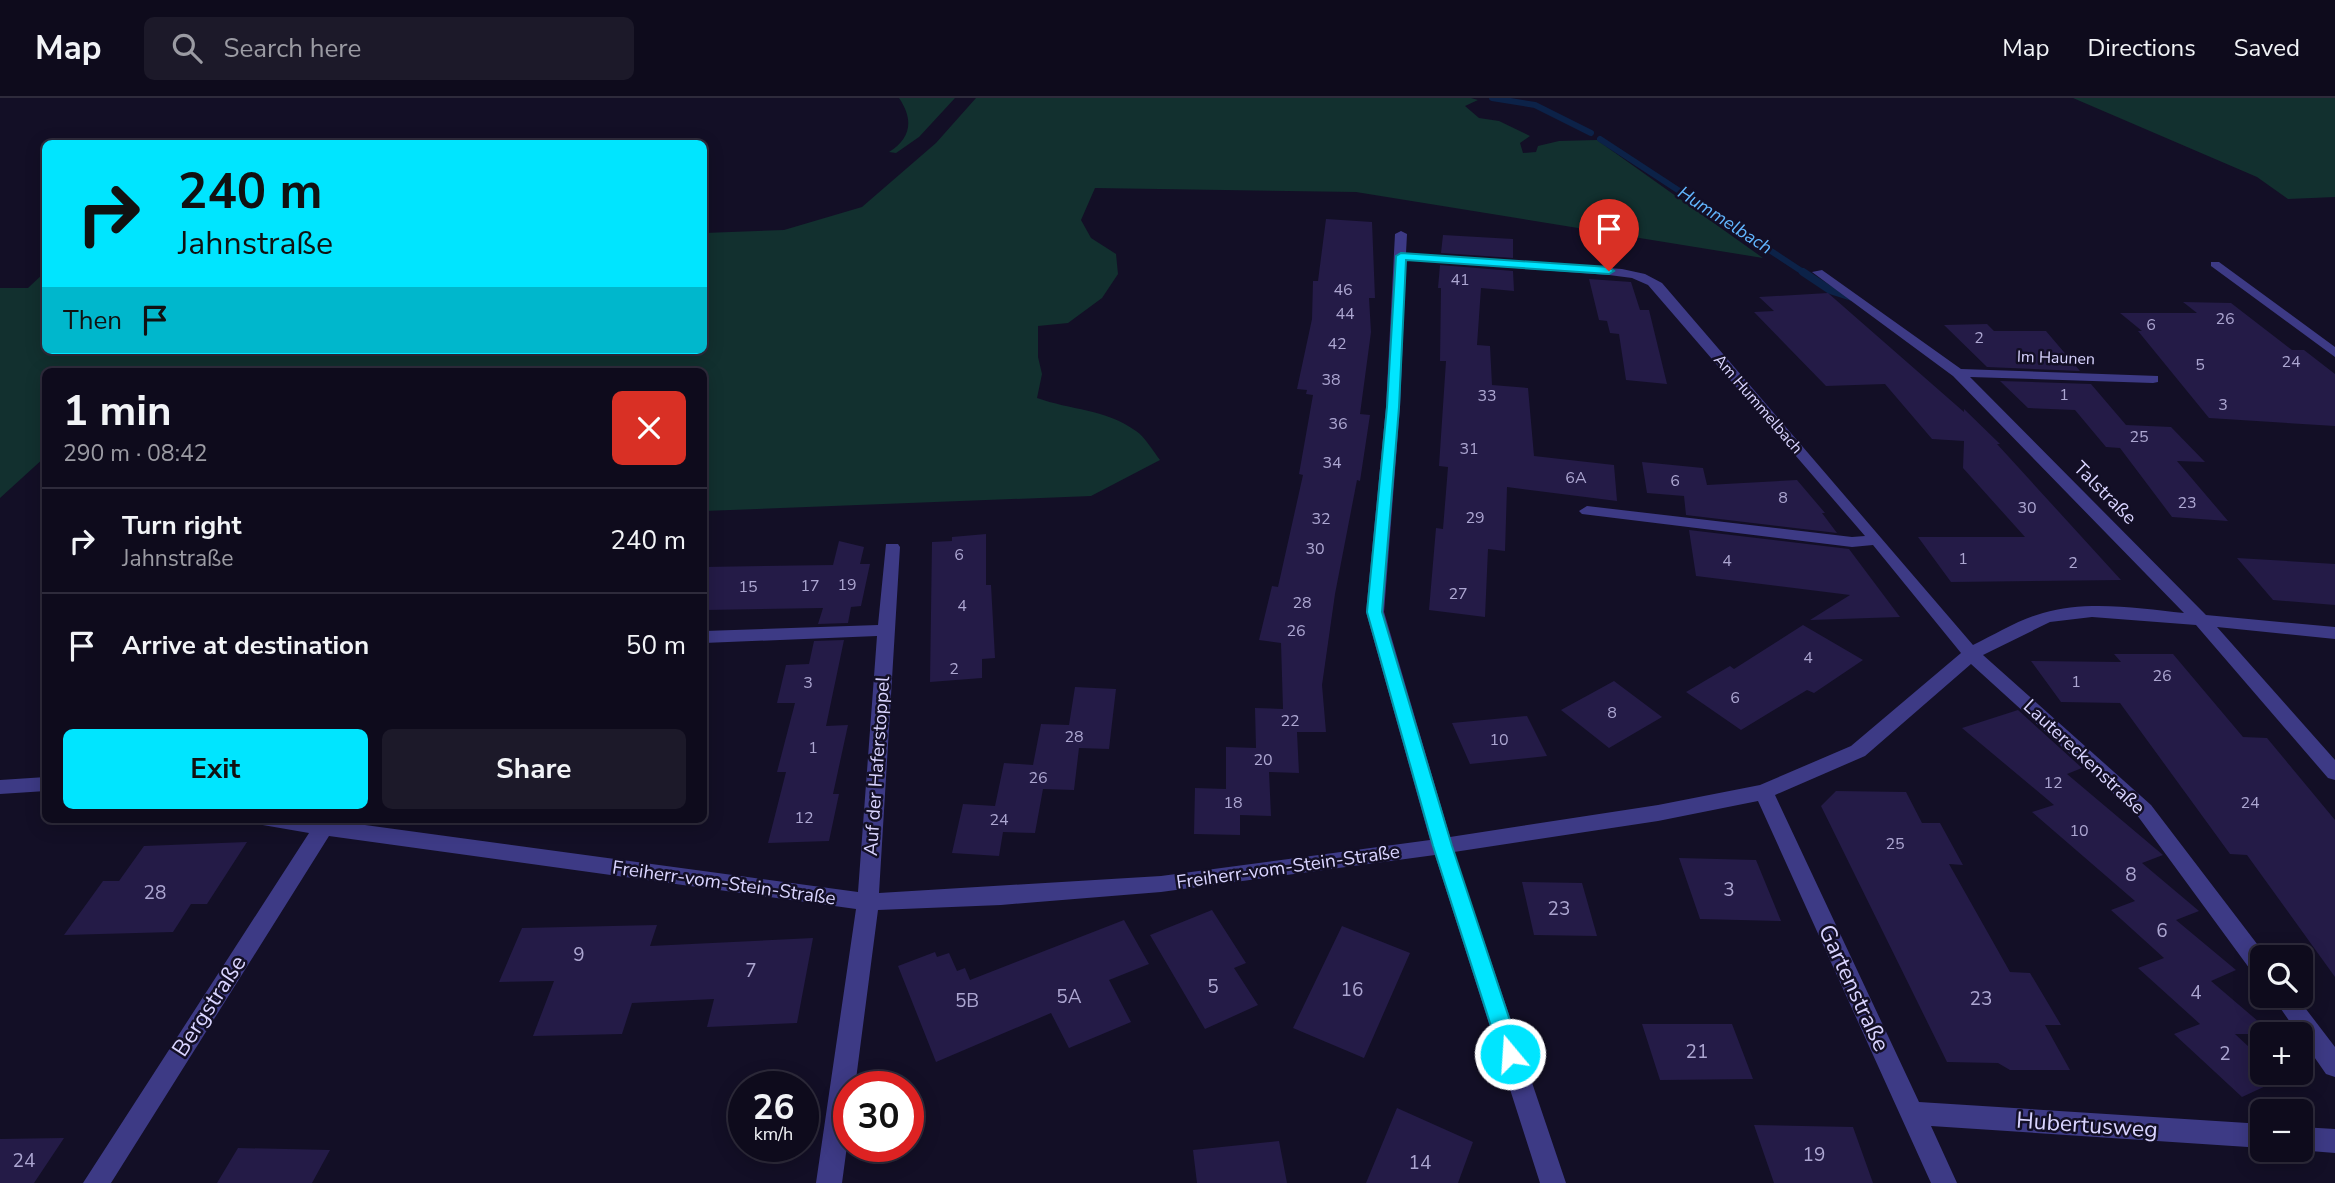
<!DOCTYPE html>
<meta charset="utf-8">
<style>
body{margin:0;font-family:"Nunito Sans",sans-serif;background:#1c1929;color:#f1f3f6;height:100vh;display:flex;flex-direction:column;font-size:26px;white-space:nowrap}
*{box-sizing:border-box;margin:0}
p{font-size:23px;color:#9b9ba3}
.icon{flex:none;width:38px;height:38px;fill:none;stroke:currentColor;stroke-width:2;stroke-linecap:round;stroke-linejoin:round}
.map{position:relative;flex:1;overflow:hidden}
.sheet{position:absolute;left:42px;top:270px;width:665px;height:455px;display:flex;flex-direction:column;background:#0e0b1c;border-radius:10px;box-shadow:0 4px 18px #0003,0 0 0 2px #2e2b3b}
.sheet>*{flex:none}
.banner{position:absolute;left:42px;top:42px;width:665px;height:214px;border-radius:10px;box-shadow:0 4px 18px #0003,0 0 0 2px #2e2b3b;background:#00e5ff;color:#111;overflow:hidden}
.controls{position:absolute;left:2250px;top:847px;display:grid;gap:14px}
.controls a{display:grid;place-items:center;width:63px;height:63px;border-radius:10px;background:#0e0b1c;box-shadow:0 4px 18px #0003,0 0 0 2px #2e2b3b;font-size:35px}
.speed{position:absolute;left:728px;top:973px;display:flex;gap:14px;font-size:35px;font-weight:700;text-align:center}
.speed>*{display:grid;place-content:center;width:91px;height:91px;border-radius:50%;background:#0e0b1c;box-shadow:0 4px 18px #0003,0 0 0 2px #2e2b3b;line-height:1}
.speed small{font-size:18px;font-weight:400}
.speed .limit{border:10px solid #d22;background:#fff;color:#111}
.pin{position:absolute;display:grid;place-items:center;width:60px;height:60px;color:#fff;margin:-72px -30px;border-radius:50% 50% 50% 0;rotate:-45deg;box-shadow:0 0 7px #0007}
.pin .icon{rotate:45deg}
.me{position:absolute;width:77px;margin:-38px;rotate:342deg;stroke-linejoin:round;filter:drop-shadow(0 0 5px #0008)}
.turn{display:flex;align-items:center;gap:24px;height:147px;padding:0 21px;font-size:32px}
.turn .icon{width:91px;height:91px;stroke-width:2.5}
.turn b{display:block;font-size:49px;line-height:60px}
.then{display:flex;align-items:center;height:66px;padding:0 21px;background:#0003;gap:14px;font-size:26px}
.round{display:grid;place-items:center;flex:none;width:74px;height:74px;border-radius:10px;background:#1c1929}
.head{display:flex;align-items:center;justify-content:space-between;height:119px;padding:0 21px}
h1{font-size:42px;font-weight:700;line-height:52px}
.primary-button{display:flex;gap:14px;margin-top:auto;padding:14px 21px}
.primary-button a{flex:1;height:80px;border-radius:10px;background:#00e5ff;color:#111;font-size:28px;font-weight:700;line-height:80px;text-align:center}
.primary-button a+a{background:#1c1929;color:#f1f3f6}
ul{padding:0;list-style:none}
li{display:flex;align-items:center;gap:21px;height:105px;padding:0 21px;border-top:2px solid #2e2b3b}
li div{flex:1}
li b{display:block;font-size:26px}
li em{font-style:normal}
header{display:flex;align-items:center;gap:42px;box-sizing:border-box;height:98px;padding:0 35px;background:#0e0b1c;border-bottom:2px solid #2e2b3b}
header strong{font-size:33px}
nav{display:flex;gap:38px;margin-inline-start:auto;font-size:24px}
.search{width:490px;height:63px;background:#1c1929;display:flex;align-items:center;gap:18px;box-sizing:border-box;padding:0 24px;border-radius:10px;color:#9b9ba3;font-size:26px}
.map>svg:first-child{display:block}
</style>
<header>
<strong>Map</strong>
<div class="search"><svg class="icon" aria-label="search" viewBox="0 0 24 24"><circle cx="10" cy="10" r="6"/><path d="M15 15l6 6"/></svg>Search here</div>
<nav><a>Map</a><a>Directions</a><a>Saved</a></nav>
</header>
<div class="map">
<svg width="2335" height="1085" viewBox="0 0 2335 1085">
<rect width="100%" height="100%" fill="#130f26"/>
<path fill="#12302f" d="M899 0H955L919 39 896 55 889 54C911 40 914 22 899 0Z
M976 0H1471L1478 2 1465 8 1479 20 1499 23 1530 38 1520 45 1523 55 1536 54 1538 48 1559 43 1597 42 1763 160 1356 94 1095 90 1081 122 1091 140 1116 156 1118 176 1102 200 1068 225 1038 228V259L1042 276 1037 300C1070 312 1106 311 1136 333 1145 339 1153 353 1160 362L1091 398 704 413V273H46L45 359 0 400V190H28L45 174 46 252H704V135L784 132 862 109 936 45Z
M2073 0H2335V99L2288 101 2257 79Z"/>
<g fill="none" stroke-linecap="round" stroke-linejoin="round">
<path stroke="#0c2248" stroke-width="6" d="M1492 0 1535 7 1591 35
M1600 41 1806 176"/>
<path stroke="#0c2248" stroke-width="8" d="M1803 174 1830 192 1852 199"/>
</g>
<path fill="#241b47" d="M1326 121 1372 124 1375 200H1369L1371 234 1360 316 1370 317 1360 383 1357 382 1335 496 1322 587 1326 634H1297L1299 675 1269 674 1271 718 1240 717V737L1194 736 1195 690 1226 691V649L1256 650 1255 610 1283 611 1281 545 1259 542 1272 488 1278 489 1303 377 1299 376 1313 297 1306 296 1307 292 1297 291 1312 221 1313 183H1318Z
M1443 137 1513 141V160L1441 155Z
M1440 167 1513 173 1514 193 1481 190 1477 247 1490 248 1492 287 1528 290 1534 358 1614 367 1617 403 1507 389 1505 453 1488 451 1485 519 1429 512 1436 430 1443 431 1448 369 1439 368 1446 263H1440L1441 190H1438Z
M1589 181 1631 184 1640 212H1649L1667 286 1626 282 1619 236 1610 235 1607 223 1599 222Z
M1828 195 1964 314V311L2000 346H1997L2121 482 1951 484 1918 439H2025L1963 370 1964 343 1932 341 1885 286 1826 288 1754 214 1774 213 1759 199Z
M2183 204 2231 205 2292 252H2304L2335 276V328L2209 320 2138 233H2142L2120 215H2197Z
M1987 226 1994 233H2046L2080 273 1987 269 1944 227Z
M2000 283 2091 286 2126 327 2171 329 2205 364 2177 363 2228 423 2172 419 2120 350 2106 349 2075 312 2028 310Z
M1642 364 1703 370 1707 387 1797 382 1825 415H1822L1837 435 1686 417 1684 398 1647 395Z
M1689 432 1849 451 1900 519 1810 522 1850 497 1696 478Z
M986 436V487H991L995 560 982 561V580L930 584 932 444 952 443V439Z
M839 443 864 449 860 466H870L861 508 851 509 848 525 818 526 823 510 704 512V469L833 467Z
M2237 460 2335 466V507L2273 502Z
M1803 527 1863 562 1814 595 1807 592 1741 632 1686 594 1730 568 1734 571Z
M844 542 826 628 848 627 833 696H839L829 743 768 745 786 674H777L795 605H777L786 567 809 566 814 543Z
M2114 556H2173L2243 639 2267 640 2335 722V879L2247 757 2230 756 2120 605 2061 604 2031 563 2121 564Z
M1614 583 1662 619 1609 650 1561 612Z
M1075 589 1116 591 1109 651 1079 650 1074 692 1043 691 1035 735 1003 734 999 758 952 755 963 706 995 708 1004 665 1033 667 1041 626 1069 627Z
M2018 612 2082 670 2067 676 2163 757 2142 765 2199 813 2176 822 2236 872 2211 883 2273 936H2235L2263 962V975H2277L2283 980 2242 999 2174 936 2200 926 2138 870 2164 860 2111 812 2135 803 2032 714 2054 707 1962 630Z
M1527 618 1547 658 1470 666 1452 625Z
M1836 693 1906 694 1922 725H1940L1963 767 1949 766 2010 874 2030 875 2061 927H2045L2070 972H2010L1998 965 1947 964 1821 708Z
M247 744 207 806H191L173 834 64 837 103 783H119L144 748Z
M1679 760 1756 762 1781 823 1700 821Z
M1522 784 1582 785 1597 838 1534 837Z
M1212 812 1246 865 1234 870 1258 907 1205 931 1150 837Z
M1124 822 1149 866 1109 882 1131 924 1069 950 1051 915 936 964 898 868 935 854 937 859 949 855 957 873 965 870 970 882Z
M657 827 650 848 813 840 797 925 707 929 714 901 632 905 622 936 533 938 554 883 499 884 522 830Z
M1342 828 1410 855 1364 960 1293 930Z
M1642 926H1732L1753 981 1660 982Z
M1397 1010 1473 1044 1458 1085H1366Z
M1754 1027 1853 1029 1873 1085H1774Z
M64 1040 34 1085H0V1041Z
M1279 1043 1287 1085H1197L1193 1052Z
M238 1050 330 1052 312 1085H217Z"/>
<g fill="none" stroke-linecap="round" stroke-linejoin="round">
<path fill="#3d3a85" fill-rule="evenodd" d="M1401 133 1407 136 1406 155 1622 171 1645 176 1662 185 1973 547C1996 536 2018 522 2043 515 2087 502 2139 510 2184 515L1953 278 1812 174 1822 172 1961 271 2158 278V284L2153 285 1970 279 2206 517 2335 529V541L2217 529 2335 662V682L2328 680 2196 527 2092 519 2050 524 1983 557 2151 707 2267 859H2263V880L2255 878 2137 717 1971 566 1865 658 1775 697 1919 1004 2263 1026V1050L1931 1028 1957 1085H1931L1758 703 1658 723 1454 754 1566 1085H1540L1435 757 1161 794 1001 807 878 812 855 989H849V1033L842 1085H816L856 811 329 738 111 1085H83L309 735 257 726 254 721H321L858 794 877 538 704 545V533L878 527 886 446H898L900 449 879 795 1161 778 1430 742 1366 514 1386 309 1395 136ZM1406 162 1609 177 1632 180 1648 187 1865 438 1852 439 1587 408 1579 413 1582 416 1852 449 1873 447 1961 555 1851 648 1760 687 1658 707 1450 739 1384 514 1400 309Z
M2211 164H2219L2335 249V259L2211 168Z
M46 679V693L0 696V682Z
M2272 898H2296L2335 949V979L2326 976Z
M2301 1029 2335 1031V1055L2298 1052H2301Z"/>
</g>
<path fill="#00e5ff" stroke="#0095a6" stroke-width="2" d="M1401 155 1609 169 1614 173 1609 176 1406 162 1399 309 1382 514 1452 748 1521 956 1518 962 1510 965 1503 962 1500 956 1433 748 1367 514 1387 309 1396 158Z"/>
<g text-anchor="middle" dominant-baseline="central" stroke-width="5" stroke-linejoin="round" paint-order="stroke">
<g font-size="16" fill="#aca6d1">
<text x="1460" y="182">41</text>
<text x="1343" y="192">46</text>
<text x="1345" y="216">44</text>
<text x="2225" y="221">26</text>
<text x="2151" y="227">6</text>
<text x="1979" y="240">2</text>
<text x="1337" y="246">42</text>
<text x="2291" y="264">24</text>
<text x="2200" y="267">5</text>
<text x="1331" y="282">38</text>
<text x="2064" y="297">1</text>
<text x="1487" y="298">33</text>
<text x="2223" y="307">3</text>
<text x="1338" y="326">36</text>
<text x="2139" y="339">25</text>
<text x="1469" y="351">31</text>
<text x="1332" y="365">34</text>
<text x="1576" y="380">6A</text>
<text x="1675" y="383">6</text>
<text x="1783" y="400">8</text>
<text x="2187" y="405">23</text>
<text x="2027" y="410">30</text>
<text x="1475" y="420">29</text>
<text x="1321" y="421">32</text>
<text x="1315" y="451">30</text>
<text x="959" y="457">6</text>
<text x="1963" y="461">1</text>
<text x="1727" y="463">4</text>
<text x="2073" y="465">2</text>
<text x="847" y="487">19</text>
<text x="810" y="488">17</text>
<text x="748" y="489">15</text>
<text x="1458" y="496">27</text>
<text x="1302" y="505">28</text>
<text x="962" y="508">4</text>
<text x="1296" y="533">26</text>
<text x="1808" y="560">4</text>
<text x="954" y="571">2</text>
<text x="2162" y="578">26</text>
<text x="2076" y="584">1</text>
<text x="808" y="585">3</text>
<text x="1735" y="600">6</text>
<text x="1612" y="615">8</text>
<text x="1290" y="623">22</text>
<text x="1074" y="639">28</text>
<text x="1499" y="642">10</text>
<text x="813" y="650">1</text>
<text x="1263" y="662">20</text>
<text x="1038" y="680">26</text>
<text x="2053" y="685">12</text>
<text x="1233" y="705">18</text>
<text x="2250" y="705">24</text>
<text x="804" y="720">12</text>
<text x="999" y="722">24</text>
<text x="2079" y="733">10</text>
<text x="1895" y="746">25</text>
</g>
<g font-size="16" fill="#d9d4ff" stroke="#130f26">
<text transform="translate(2056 260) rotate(2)">Im Haunen</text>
<text transform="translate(1758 306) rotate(49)">Am Hummelbach</text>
</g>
<g font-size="18" font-style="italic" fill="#62b6ff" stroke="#130f26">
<text transform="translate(1725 122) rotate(33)">Hummelbach</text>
</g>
<g font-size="19" fill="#d9d4ff" stroke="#130f26">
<text transform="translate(2105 395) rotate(45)">Talstraße</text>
<text transform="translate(2084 659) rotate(43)">Lautereckenstraße</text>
<text transform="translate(877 668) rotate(-86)">Auf der Haferstoppel</text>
<text transform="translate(1288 769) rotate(-8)">Freiherr-vom-Stein-Straße</text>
<text transform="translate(724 785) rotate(8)">Freiherr-vom-Stein-Straße</text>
</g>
<g font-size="19" fill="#aca6d1">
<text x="2131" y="777">8</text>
<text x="1729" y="792">3</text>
<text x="155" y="795">28</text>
<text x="1559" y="811">23</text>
<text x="2162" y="833">6</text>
<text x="579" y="857">9</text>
<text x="751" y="873">7</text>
<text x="1213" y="889">5</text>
<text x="1352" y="892">16</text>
<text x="2196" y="895">4</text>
<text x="1069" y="899">5A</text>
<text x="1981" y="901">23</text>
<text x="967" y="903">5B</text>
<text x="1697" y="954">21</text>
<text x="2225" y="956">2</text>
<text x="1814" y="1057">19</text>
<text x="24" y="1063">24</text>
<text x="1420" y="1065">14</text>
</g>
<g font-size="23" fill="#d9d4ff" stroke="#130f26">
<text transform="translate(1854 890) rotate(65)">Gartenstraße</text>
<text transform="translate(209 908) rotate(-57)">Bergstraße</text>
<text transform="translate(2087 1027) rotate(4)">Hubertusweg</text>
</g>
</g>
</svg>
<div class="controls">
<a><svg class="icon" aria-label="search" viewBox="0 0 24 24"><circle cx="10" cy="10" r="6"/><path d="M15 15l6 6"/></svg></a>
<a>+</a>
<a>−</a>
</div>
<div class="speed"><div>26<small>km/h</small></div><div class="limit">30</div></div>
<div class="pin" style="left:1609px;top:173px;background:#d93025"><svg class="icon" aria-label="arrive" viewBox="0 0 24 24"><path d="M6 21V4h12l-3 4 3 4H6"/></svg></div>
<svg class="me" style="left:1510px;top:956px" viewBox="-20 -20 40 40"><circle r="17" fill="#00e5ff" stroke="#fff" stroke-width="3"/><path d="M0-11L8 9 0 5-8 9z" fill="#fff"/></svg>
<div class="banner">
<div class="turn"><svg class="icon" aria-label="right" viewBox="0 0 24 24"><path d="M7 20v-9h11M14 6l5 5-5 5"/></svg><div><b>240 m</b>Jahnstraße</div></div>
<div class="then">Then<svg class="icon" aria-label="arrive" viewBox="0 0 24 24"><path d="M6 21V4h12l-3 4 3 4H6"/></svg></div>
</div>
<section class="sheet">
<div class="head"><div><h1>1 min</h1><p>290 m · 08:42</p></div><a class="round" style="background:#d93025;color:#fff"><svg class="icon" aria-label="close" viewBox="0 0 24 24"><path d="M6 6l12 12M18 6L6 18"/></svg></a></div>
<ul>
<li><svg class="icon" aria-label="right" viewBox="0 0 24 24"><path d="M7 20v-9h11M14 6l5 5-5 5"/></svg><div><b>Turn right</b><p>Jahnstraße</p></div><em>240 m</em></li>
<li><svg class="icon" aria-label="arrive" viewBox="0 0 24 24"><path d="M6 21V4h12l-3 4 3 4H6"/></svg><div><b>Arrive at destination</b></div><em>50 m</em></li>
</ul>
<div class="primary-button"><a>Exit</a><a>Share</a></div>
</section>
</div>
